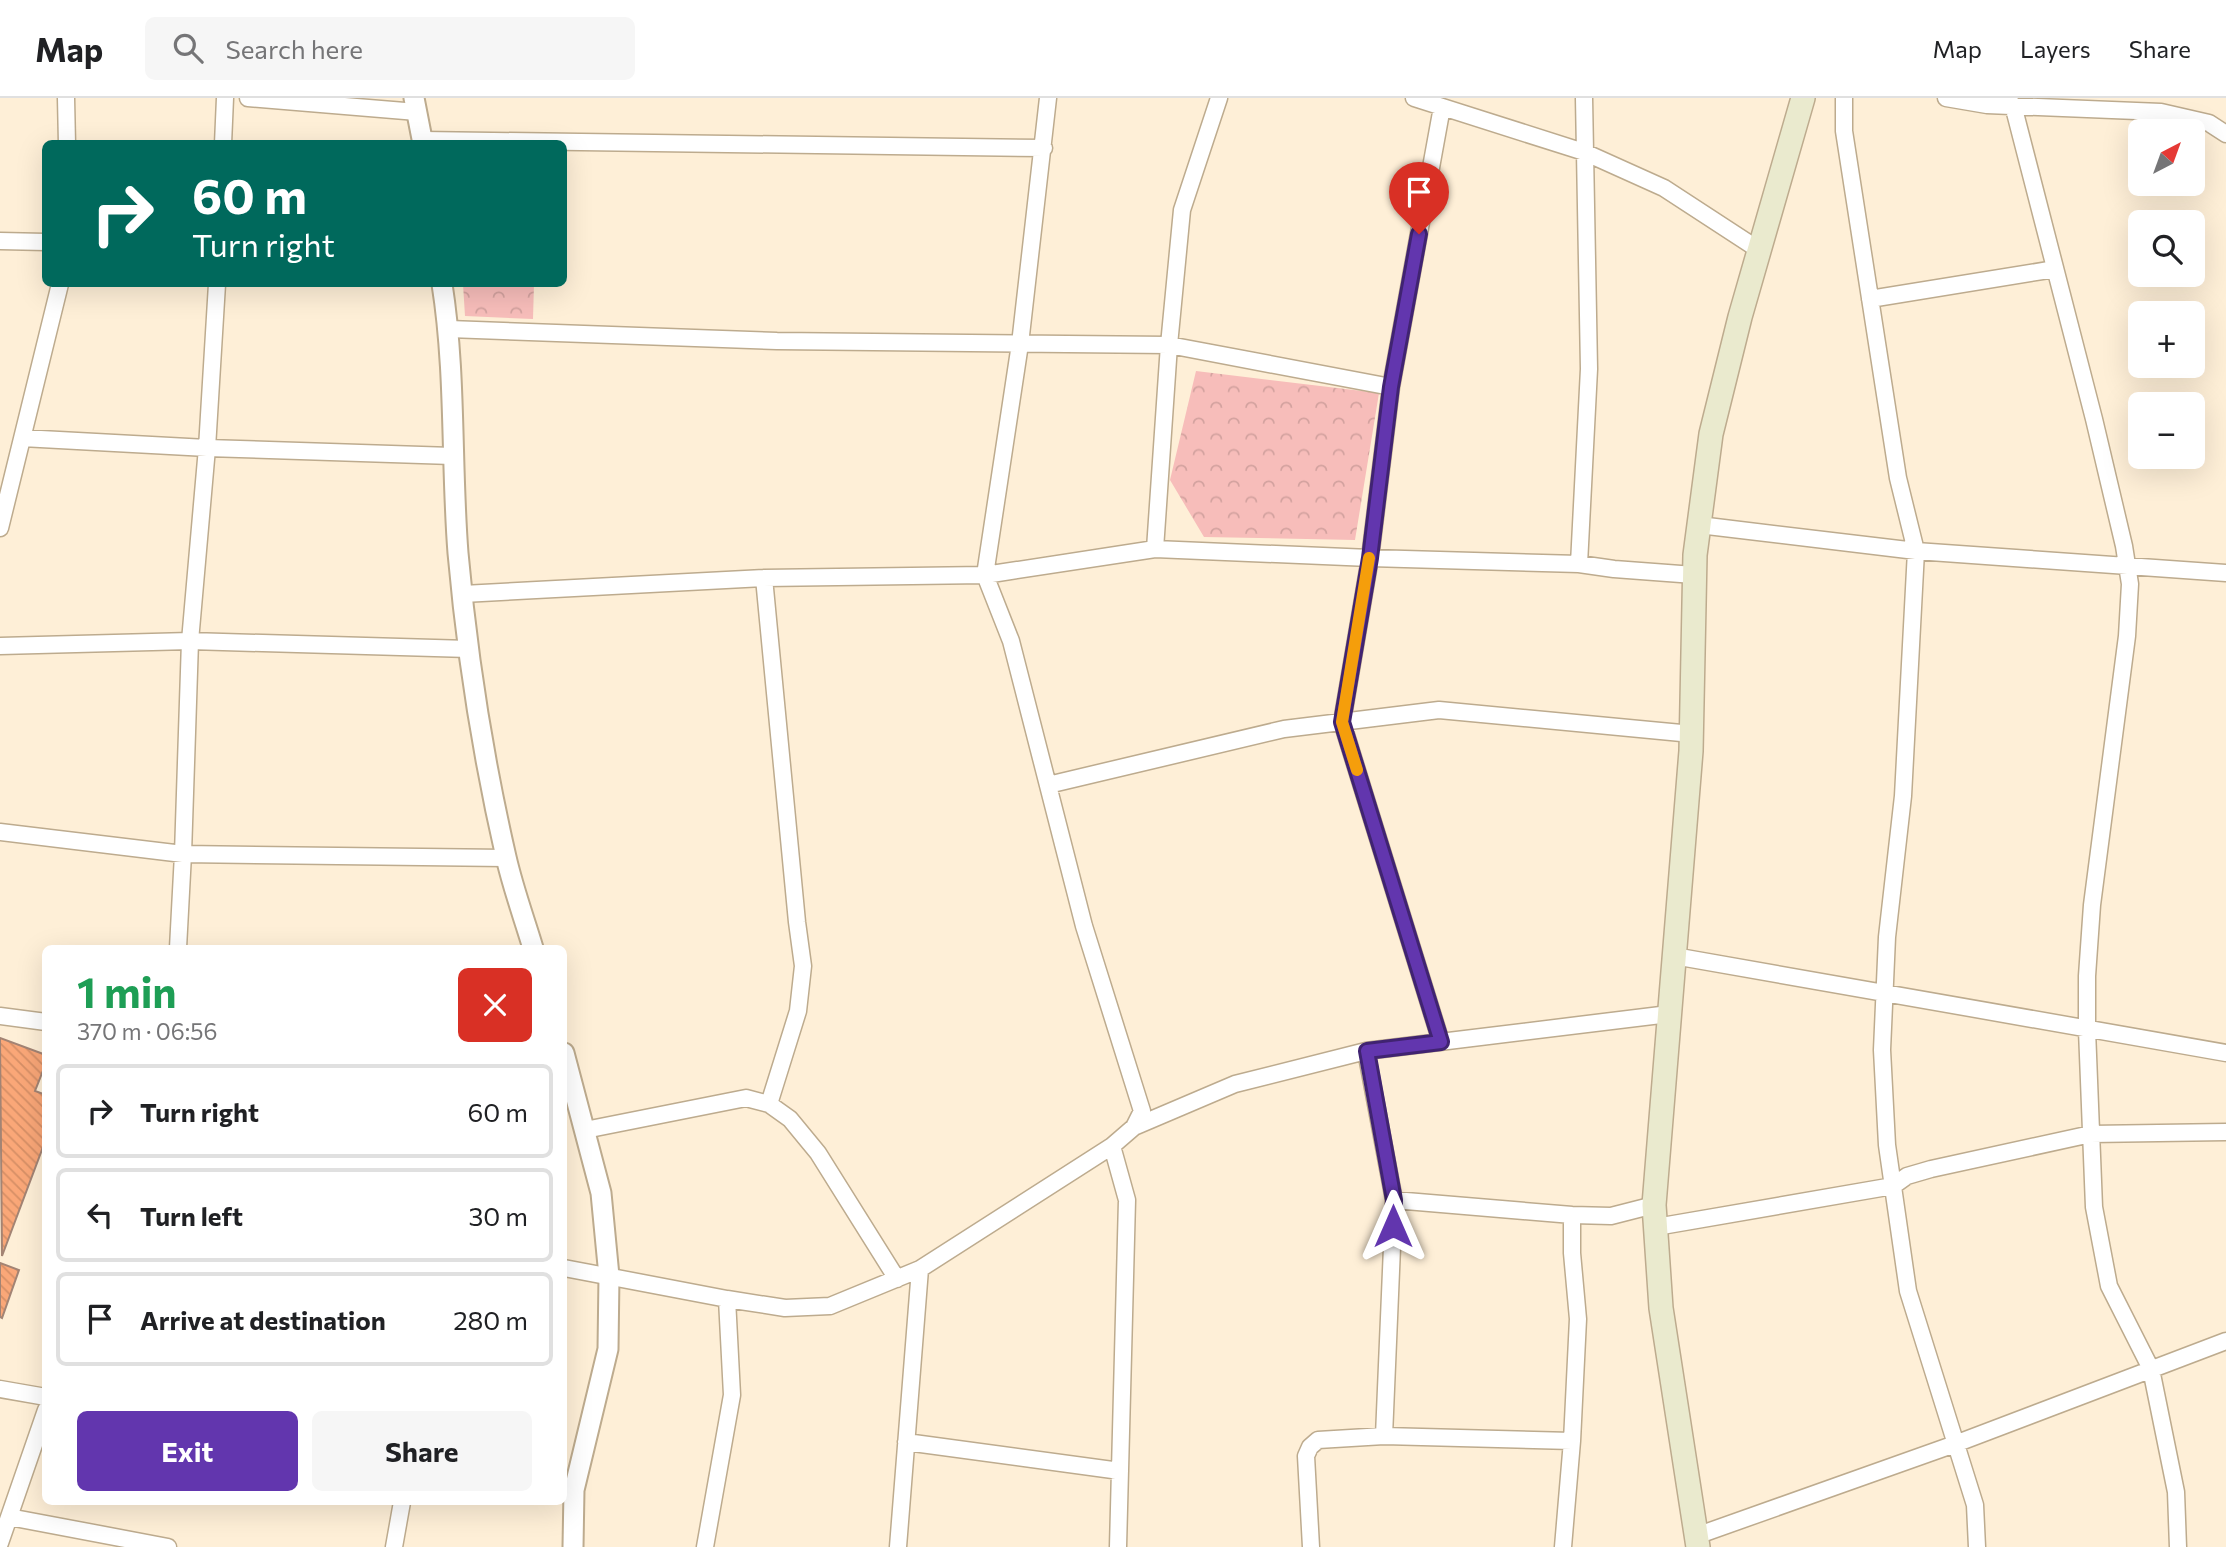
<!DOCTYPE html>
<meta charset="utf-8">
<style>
body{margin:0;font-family:Commissioner,sans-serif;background:#f6f6f6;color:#202124;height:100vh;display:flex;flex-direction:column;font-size:26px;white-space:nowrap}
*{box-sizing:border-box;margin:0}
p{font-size:23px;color:#757577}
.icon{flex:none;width:38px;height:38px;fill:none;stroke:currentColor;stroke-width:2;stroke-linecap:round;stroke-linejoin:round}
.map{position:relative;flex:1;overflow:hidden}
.drawer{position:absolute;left:42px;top:847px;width:525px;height:560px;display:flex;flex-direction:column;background:#fff;border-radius:10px;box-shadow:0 7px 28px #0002}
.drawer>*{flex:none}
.hud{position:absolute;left:42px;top:42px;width:525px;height:147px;border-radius:10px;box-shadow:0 7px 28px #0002;background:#00695c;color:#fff;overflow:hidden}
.needle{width:46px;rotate:41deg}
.fabs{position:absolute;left:2128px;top:21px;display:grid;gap:14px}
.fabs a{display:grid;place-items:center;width:77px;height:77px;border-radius:10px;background:#fff;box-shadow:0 7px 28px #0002;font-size:35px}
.pin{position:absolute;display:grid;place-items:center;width:60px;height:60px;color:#fff;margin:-72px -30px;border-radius:50% 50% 50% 0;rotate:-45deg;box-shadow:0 0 7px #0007}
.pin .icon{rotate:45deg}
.me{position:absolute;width:77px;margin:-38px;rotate:0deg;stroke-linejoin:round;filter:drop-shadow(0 0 5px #0008)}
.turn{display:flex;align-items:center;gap:24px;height:147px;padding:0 35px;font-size:32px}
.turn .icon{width:91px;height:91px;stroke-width:2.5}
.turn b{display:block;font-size:49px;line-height:60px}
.round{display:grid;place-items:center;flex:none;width:74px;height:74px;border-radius:10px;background:#f6f6f6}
.overview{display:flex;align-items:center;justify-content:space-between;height:119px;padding:0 35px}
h1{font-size:42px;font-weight:700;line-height:52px;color:#1e9e55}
.cta{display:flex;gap:14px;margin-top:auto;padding:14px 35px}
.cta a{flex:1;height:80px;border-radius:10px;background:#6236ae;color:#fff;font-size:28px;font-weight:700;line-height:80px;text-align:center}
.cta a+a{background:#f6f6f6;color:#202124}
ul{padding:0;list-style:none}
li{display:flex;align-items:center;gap:21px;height:94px;margin:0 14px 10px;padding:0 21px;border:4px solid #e0e0e0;border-radius:10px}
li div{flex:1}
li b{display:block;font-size:26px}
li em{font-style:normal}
header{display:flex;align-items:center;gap:42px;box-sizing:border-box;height:98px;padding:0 35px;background:#fff;border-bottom:2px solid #e0e0e0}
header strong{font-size:33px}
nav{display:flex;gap:38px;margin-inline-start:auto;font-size:24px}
.search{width:490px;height:63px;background:#f6f6f6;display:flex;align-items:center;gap:18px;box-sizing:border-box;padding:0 24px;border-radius:10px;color:#757577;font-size:26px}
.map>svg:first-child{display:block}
</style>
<header>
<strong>Map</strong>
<div class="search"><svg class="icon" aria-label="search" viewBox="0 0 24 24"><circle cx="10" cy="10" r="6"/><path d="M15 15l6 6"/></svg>Search here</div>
<nav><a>Map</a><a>Layers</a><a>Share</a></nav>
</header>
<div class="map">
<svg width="2226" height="1449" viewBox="0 0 2226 1449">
<defs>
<pattern id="forest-crowns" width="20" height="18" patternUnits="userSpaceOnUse" patternTransform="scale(1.75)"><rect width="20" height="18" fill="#f7bdba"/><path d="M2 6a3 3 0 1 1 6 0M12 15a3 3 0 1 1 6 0" fill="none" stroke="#d3a29f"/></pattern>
<pattern id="building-back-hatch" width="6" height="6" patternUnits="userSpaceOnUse" patternTransform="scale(1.75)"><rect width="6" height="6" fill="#faa778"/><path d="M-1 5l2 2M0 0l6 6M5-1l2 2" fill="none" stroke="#d68f66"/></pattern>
</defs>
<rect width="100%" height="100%" fill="#feefd7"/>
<path fill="url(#forest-crowns)" d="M463 186H534L533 221 465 218Z
M1196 273 1379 295 1355 442 1204 439 1170 382Z"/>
<path fill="url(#building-back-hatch)" stroke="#a38474" stroke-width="2" d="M0 940 46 957V965L35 993 46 997V1041L2 1158Z
M0 1165 19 1172 2 1220 0 1219Z"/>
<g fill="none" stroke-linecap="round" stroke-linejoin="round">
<g stroke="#bdab8e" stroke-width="19">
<path id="minor" d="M66 0 67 46
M248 0 417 14
M1048 0 1020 246 985 477 1155 451 1370 460 1342 624 1441 944
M1414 0 1584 54 1664 90 1759 152
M1844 0V33L1898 380 1916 453 1903 698 1887 839 1882 952 1887 1047 1908 1193 1975 1407 1977 1449
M1946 0 1987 7 2161 14 2209 25 2226 36
M2013 7 2094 321 2124 448 2130 486 2127 538 2092 807 2087 878V932L2094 1109 2109 1188 2151 1271 2176 1394 2178 1449
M1442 9 1391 289 1370 460 1579 466 1614 471 1694 477
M422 42 1044 50
M223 46 225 0
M0 143 46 144
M1870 201 2055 171
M449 231 777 243 1169 247 1391 289
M22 340 207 350 452 358
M1699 427 1916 453 2226 475
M0 430 60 186
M1155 451 1169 247 1182 112 1219 0
M1579 466 1589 271 1584 0
M764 480 797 824 803 868 798 913 769 1006
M463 496 764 480 985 477 1011 543 1084 828 1142 1013 1134 1029 1112 1048
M0 548 190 543 469 551
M1048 687 1284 631 1439 612 1692 636
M0 734 183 756 506 760
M178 850 183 756 190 543 207 350 217 186
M1674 858 2226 955
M0 918 46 924
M1366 953 1394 1102 1384 1338
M1134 1029 1235 986 1366 953 1669 916
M585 1032 746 1000 769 1006 790 1021 818 1055 897 1181
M1394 1102 1572 1117 1611 1118 1654 1107
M1656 1129 1893 1088 1907 1078 1931 1071 2091 1036 2226 1034
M564 1170 727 1201 785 1210 830 1208 920 1171 1112 1048 1127 1102 1118 1449
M0 1291 46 1299
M906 1344 1120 1373
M9 1419 168 1449
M1696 1438 1955 1346 2226 1243
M0 1445 46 1312
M394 1449 402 1404
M705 1449 732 1297 727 1201
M898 1449 920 1171
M1311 1449 1306 1358 1310 1349 1318 1342 1384 1338 1572 1343
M1563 1449 1572 1343 1578 1221 1572 1155V1117"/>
</g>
<g stroke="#bdab8e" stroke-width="23">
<path id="tertiary" d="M414 0 423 46
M442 186C456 274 451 366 458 455 467 557 483 659 506 759 513 790 524 820 533 850
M564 955 601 1095 609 1178 608 1251 574 1392 573 1449"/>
</g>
<g stroke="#bdab8e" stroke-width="26">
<path id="secondary" d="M1698 1449 1661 1210 1654 1107 1691 653 1695 457 1711 336 1740 219 1803 0"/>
</g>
<use href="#minor" stroke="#fff" stroke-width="16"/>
<use href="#tertiary" stroke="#fff" stroke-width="19"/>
<use href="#secondary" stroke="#eaeace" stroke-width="23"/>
</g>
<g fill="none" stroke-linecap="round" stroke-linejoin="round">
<g stroke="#402371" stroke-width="18">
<path id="route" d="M1393 1128 1394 1102 1367 953 1441 944 1342 624 1370 460 1391 289 1419 136"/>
</g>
<use href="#route" stroke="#6236ae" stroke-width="12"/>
<path stroke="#f59e0b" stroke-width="12" d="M1357 672 1342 624 1369 460"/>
</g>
</svg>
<div class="fabs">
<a><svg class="needle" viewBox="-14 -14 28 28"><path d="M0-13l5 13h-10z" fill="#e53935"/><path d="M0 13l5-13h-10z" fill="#757577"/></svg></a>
<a><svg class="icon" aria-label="search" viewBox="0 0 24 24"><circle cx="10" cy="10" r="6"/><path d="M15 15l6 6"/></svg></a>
<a>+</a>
<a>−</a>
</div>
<div class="pin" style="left:1419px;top:136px;background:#d93025"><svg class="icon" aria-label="arrive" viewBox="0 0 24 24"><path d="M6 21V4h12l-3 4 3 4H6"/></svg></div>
<svg class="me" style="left:1393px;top:1128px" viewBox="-20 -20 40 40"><path d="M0-17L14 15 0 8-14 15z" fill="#6236ae" stroke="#fff" stroke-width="4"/></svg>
<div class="hud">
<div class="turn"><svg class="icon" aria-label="right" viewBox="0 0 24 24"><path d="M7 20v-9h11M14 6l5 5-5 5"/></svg><div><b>60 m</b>Turn right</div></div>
</div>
<section class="drawer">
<div class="overview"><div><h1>1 min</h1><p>370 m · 06:56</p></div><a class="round" style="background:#d93025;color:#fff"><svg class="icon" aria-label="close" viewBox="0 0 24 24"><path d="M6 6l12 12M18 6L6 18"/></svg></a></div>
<ul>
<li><svg class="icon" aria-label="right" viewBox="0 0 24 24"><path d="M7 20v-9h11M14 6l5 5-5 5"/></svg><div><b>Turn right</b></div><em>60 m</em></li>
<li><svg class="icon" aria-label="left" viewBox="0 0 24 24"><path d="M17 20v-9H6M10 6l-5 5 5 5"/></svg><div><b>Turn left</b></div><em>30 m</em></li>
<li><svg class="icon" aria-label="arrive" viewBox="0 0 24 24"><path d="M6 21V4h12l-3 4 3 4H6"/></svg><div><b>Arrive at destination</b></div><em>280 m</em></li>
</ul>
<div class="cta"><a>Exit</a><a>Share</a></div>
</section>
</div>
